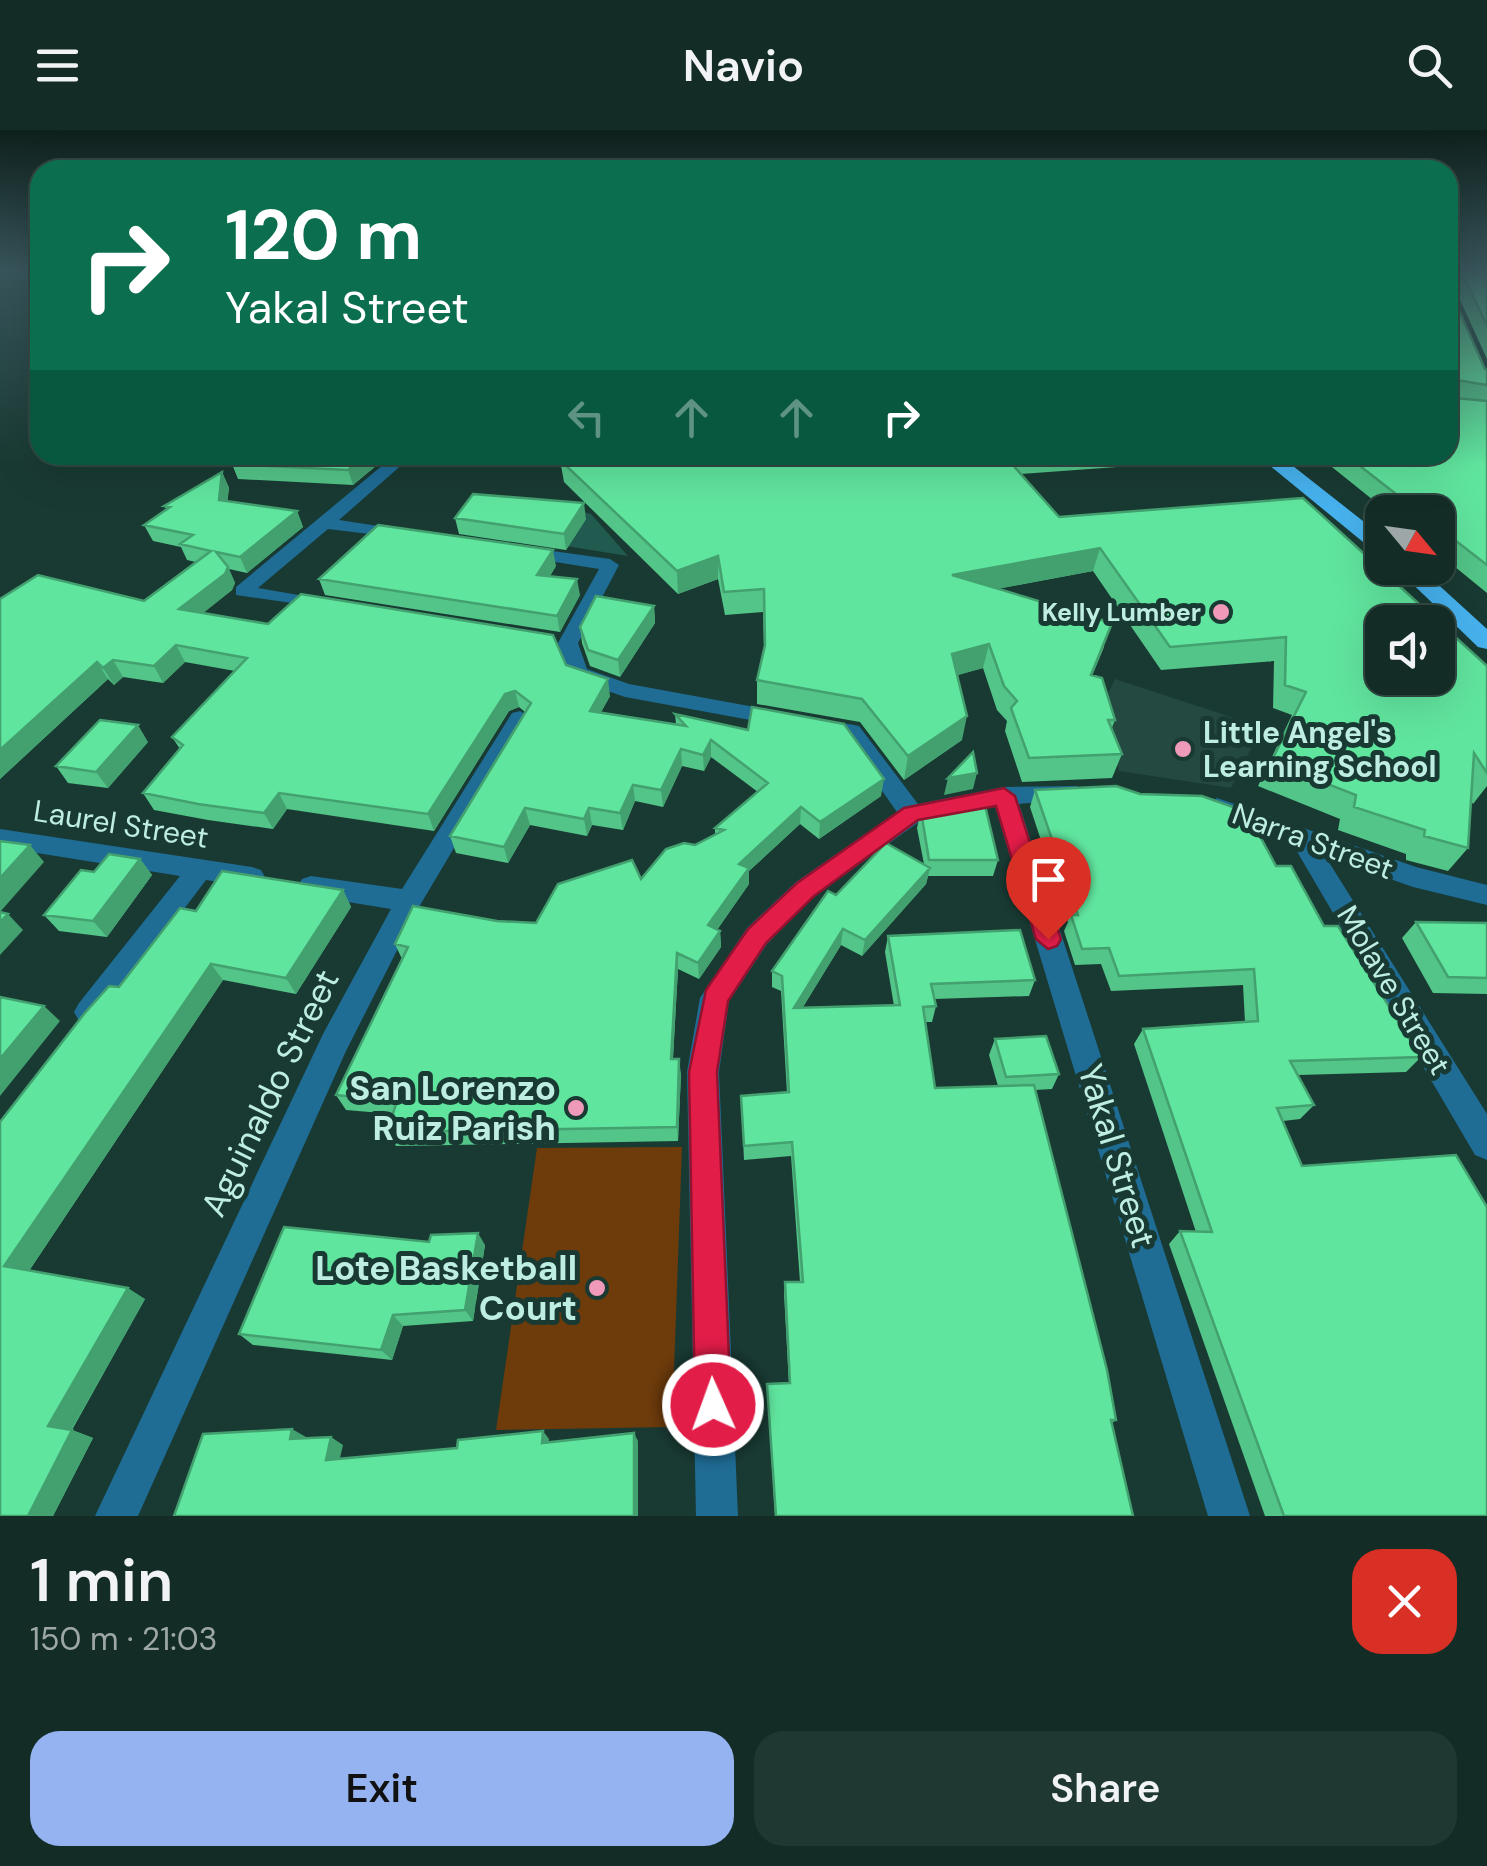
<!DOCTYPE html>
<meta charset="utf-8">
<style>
body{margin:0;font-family:"DM Sans",sans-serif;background:#203832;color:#f1f3f6;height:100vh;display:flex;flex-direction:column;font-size:38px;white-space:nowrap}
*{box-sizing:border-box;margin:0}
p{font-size:32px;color:#9da7a7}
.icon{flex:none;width:55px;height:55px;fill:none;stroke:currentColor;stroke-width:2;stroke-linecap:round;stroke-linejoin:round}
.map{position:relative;height:1386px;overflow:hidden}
.side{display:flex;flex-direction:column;background:#132c26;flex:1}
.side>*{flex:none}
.hud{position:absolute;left:30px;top:30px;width:1428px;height:305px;border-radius:30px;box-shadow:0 10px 40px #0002,0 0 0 2px #324843;background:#0b6e4f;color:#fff;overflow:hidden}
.needle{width:65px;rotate:119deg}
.buttons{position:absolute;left:1365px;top:365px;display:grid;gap:20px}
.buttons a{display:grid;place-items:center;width:90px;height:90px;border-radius:20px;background:#132c26;box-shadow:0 10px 40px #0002,0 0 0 2px #324843;font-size:50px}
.pin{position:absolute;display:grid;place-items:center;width:85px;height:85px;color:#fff;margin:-102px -42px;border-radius:50% 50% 50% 0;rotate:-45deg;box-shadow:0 0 10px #0007}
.pin .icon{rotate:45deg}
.me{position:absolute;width:110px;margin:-55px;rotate:358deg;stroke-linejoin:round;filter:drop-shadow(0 0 8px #0008)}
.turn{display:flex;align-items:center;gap:35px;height:210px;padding:0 30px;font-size:45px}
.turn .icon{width:130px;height:130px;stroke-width:2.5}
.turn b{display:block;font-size:70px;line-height:85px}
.lanes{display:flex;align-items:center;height:95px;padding:0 30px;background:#0003;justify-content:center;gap:50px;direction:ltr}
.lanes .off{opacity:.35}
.round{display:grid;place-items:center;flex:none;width:105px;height:105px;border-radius:30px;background:#203832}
.summary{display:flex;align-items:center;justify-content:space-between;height:170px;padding:0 30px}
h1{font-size:60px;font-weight:600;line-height:75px}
.cta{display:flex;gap:20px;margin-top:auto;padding:20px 30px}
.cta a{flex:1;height:115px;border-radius:30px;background:#95b2f1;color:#111;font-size:40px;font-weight:600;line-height:115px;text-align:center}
.cta a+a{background:#203832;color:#f1f3f6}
header{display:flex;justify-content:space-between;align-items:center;height:130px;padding:0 30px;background:#132c26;font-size:45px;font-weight:600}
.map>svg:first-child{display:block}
</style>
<header><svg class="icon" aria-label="menu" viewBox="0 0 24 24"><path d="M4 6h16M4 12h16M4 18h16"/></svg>Navio<svg class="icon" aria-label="search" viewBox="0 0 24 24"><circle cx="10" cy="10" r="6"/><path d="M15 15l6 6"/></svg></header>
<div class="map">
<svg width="1487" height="1386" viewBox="0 0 1487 1386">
<rect width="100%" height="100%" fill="#193a33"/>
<path fill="#234941" d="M1115 549 1262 597 1231 658 1119 641 1104 572Z"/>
<path fill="#6e3b0b" d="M682 1017 672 1297 496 1300 537 1018Z"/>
<path fill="#215a4e" d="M583 382 591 384 628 426 566 416Z"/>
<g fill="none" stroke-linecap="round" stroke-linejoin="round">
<path fill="#1f6c95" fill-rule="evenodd" d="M395 325H413L339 390 411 401V409L328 399 258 458 333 471V479L236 465V457Z
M524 417 610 429 619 435 578 513 587 539 629 554 859 596 918 674 1004 657 1077 656 1080 662 1077 668 1019 674 1250 1386H1208L995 676 919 692 814 766 767 814 729 871 719 942 738 1386H696L687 942 700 868 747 798 796 752 897 682 844 607 625 567 570 548 558 513 599 439 518 426V418Z
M520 581 531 588 419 777 346 921 138 1386H95L323 904 391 779 311 766 302 763 298 756 302 749 311 746 402 759 512 583Z
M1217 668 1416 737 1487 755V775L1413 757 1325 726 1487 984V1030L1475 1025 1292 713 1208 683 1205 677Z
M0 699 252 737 261 740 265 747 261 754 252 757 206 750 99 891 89 895 79 891 74 882 79 873 180 746 0 717Z"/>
<path fill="#47b2ee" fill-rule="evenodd" d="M1257 325H1279L1382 406V422L1374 421Z
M1396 438H1420L1487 499V519L1478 517Z"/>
</g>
<path fill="#53c588" d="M1448 141H1487V229L1457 163 1452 160V165L1485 239H1487V463L1438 423V382H1388L1317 325H1448Z
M389 325 353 355 238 349 232 334Z
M564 325H1189L1186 332 1021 344 1059 387 1487 536V656L1473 674 1471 671 1468 718 1448 741 1406 730V724L1338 700 1340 689 1258 656 1292 585 1273 578 1274 531 1161 540 1093 441 997 459 1104 517 1092 546 1115 590 1111 600 1122 624 1112 648 1022 652 1005 601 1007 591 997 580 983 538 957 545 962 610 904 650 860 592 757 574V550L764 518 763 482 725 485 718 449 678 464 564 352 560 330Z
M222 342 229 358 227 371 297 381 303 397 247 443 229 439 235 453 232 460 203 483 268 494 566 535 610 566 601 582 676 594 675 584 881 666 819 709 800 694 749 741V754L717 800 720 801 721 817 699 849 678 839 673 929 681 944 678 1011 396 1016 387 1002 393 984 346 980 336 965 402 829 395 814 497 791 536 793 641 749 715 704V698L758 662 711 627 704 641 682 636 663 677 635 671 623 700 592 695 587 706 530 695 508 733 456 723 450 706 525 582 519 577 509 581 434 701 287 679 273 699 208 690 154 680 143 663 180 619 172 607 235 541 185 532 163 553 123 547 114 555 108 549 0 649V469L144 471 196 432 187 430 181 417 153 411 144 395 167 380 164 376Z
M455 388 586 389 566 420 459 404Z
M556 436 550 446 580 465 560 502 325 465 319 449Z
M654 476 655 493 620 547 590 536 582 513 580 497Z
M148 612 108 658 68 653 56 636Z
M1035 660 1276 736 1324 796 1421 927 1406 942 1298 945 1314 975 1300 989 1283 991 1302 1036 1487 1386H1265L1169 1114 1180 1101 1196 1102 1134 914 1143 899 1245 892 1243 855 1111 861 1101 834 1075 835 1064 801 1068 792 1030 677Z
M921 681 998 730 993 746H928L926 754 862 826 841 815 803 877 894 876 885 822 888 806 1035 850 1029 866 934 869 936 876 932 892H925L935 958 998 956 989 925 995 909 1059 944 1052 959 1035 960 1116 1290 1112 1293 1133 1386H775L767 1254 789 1253 784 1164 785 1152H800L791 1026 744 1030 741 966 787 963 781 861 772 857V841L836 765 924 734 917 698Z
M140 729 152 745 107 807 59 801 44 785 94 742Z
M343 760 351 777 296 864 223 850 29 1141 145 1169 72 1300 93 1308 53 1386H0V992L119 857 196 781Z
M1416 792 1487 793V864L1433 863 1402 808Z
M429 1112 485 1115 473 1191 403 1196 392 1230 253 1215 239 1204Z"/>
<path fill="#43a06f" d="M366 325H389L353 355 348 340Z
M222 342 229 358 226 385 219 370Z
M584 373 586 389 566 420 564 404Z
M297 381 303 397 247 443 240 427Z
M1100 418 1093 441 948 468 952 445Z
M553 420 556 436 540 461 537 445Z
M718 426V449L678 464 677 441Z
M228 437 235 453 232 460 188 495 179 479Z
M577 449 580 465 560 502 557 486Z
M654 476 655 493 620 547 618 530Z
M989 514 983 538 948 548 952 524Z
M176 515 185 532 163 553 154 536Z
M113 530 123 547 114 555 103 538Z
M97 532 108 549 0 649V620Z
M608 549 610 566 593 597 590 581Z
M515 561 519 577 509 581 434 701 428 684 505 564Z
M967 586 962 610 904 650 908 626Z
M138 595 148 612 108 658 96 642Z
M711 610V627L704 641 703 625Z
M681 619 682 636 663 677 661 660Z
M977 643 973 659 944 665 948 648Z
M884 649 881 666 819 709 820 692Z
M633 655 635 671 623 700 620 683Z
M279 663 287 679 273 699 264 683Z
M801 677 800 694 749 741V754L708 812V795L739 734Z
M525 678 530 695 508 733 504 717Z
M589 678 592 695 587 706 584 689Z
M30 715 44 732 0 782V748Z
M140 729 152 745 107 807 93 791Z
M930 738 926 754 862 826 865 810Z
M343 760 351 777 296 864 286 848Z
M8 784 23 800 0 825V792Z
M843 799 841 815 793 893 794 878Z
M720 801 721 817 699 849 698 833Z
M677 823 678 839 672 944 671 929Z
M211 834 223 850 24 1148 4 1136Z
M44 876 60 891 0 966V929Z
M679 929 681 944 678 1011 677 997Z
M478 1103 485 1115 473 1191 465 1180Z
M128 1158 145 1169 69 1304 48 1296Z
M393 1185 403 1196 392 1230 381 1220Z
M292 1299 306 1307 304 1317 290 1309Z
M72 1300 93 1308 53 1386H28Z
M543 1301 549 1309 548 1321 542 1313Z
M634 1303 638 1311V1386H634Z
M331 1307 343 1315 338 1337 326 1330Z"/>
<path fill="#60e59e" stroke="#43a06f" stroke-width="2.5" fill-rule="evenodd" d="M1448 141H1487V196L1465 149 1454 143 1452 165 1485 239H1487V255L1457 250 1453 254 1456 268 1487 271V435L1438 397V382H1419L1346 325H1448Z
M245 325H366L348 340 232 334Z
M564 325H1004L1059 387 1303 368 1487 536V643L1474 623 1468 718 1424 706 1425 700 1354 677 1356 665 1271 632 1306 562 1285 555 1286 507 1170 517 1100 418 952 445 1112 493 1091 545 1102 548 1115 590H1108L1122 624 1029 628 1011 578 1017 571 1004 556 989 514 952 524 967 586 908 626 862 569 757 550 765 515 764 459 724 462 718 426 677 441 560 330ZM1382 492H1438V548H1382Z
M222 342 219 370 297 381 240 427 216 422 228 437 225 444 179 479 268 494 301 464 553 505 566 535 608 549 590 581 686 596 675 584 748 600 752 577 844 594 884 649 820 692 801 677 739 734 749 738 708 795 720 801 698 833 677 823 671 929H679L677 997 387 1002 397 971 336 965 408 817 395 814 413 776 497 791 536 793 558 754 632 730 641 749 666 719 684 713 695 715 724 700 715 698 768 653 711 610 703 625 681 619 661 660 633 655 620 683 589 678 584 689 525 678 504 717 450 706 531 573 515 561 505 564 428 684 279 663 264 683 198 674 143 663 183 615 172 607 247 528 176 515 154 536 113 530 103 538 97 532 0 620V469L38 445 144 471 211 421 180 414 193 405 144 395 170 377 164 376Z
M473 364 584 373 564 404 455 388Z
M378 395 553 420 537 445 577 449 557 486 319 449Z
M596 466 654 476 618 530 588 520 580 497Z
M100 590 138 595 96 642 56 636Z
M973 622 977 643 948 648Z
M1116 656 1140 664 1202 666 1247 682 1276 736H1291L1324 796H1338L1421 927 1290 931 1314 975 1277 978 1302 1036 1456 1025 1487 1077V1386H1284L1180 1101 1212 1102 1143 899 1258 891 1254 839 1119 846 1109 818 1082 819 1071 785H1078L1035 660Z
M983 667 998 730H929L921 681Z
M0 711 30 715 0 748Z
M886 713 930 738 865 810 843 799 794 878 900 875 888 806 1020 800 1035 850 931 854 936 876 923 877 935 958 1034 955 1107 1240 1116 1290H1111L1133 1386H776L767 1254 790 1253 785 1152H803L792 1012 744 1016 741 966 789 962 782 846 772 841 828 761 836 765Z
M109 724 140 729 93 791 44 785 81 740 94 742Z
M222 741 343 760 286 848 211 834 4 1136 128 1158 48 1296 72 1300 28 1386H0V992L84 884 109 856 119 857 180 778 196 781Z
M0 782 8 784 0 792Z
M1416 792 1487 793V848L1448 847Z
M0 867 44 876 0 929Z
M1046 906 1059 944 1006 947 995 909Z
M284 1097 429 1112 431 1105 478 1103 465 1180 393 1185 381 1220 239 1204Z
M292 1299 290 1309 331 1307 326 1330 457 1318 458 1310 543 1301 542 1313 634 1303V1386H174L203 1304Z"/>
<linearGradient id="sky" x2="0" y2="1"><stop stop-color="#0e201c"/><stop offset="0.42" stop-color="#38555b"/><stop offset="1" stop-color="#38555b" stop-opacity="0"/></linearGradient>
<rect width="1487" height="335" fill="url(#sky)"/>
<path fill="#e11d48" stroke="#92132f" stroke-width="2.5" d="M1004 658 1015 666 1061 809 1057 816 1048 819 1036 809 996 676 918 690 814 766 766 813 728 871 717 942 731 1275 726 1288 713 1293 701 1288 695 1275 689 942 706 860 748 799 797 753 904 678Z"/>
<g fill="#ef9ab8" stroke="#193a33" stroke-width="4">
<circle cx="1221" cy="482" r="10"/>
<circle cx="1183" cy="619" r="10"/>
<circle cx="576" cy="978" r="10"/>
<circle cx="597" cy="1158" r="10"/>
</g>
<g text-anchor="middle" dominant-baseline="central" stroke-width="10" stroke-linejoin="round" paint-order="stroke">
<g font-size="25" font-weight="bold" fill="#beede1" stroke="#193a33" text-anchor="end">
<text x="1201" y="482">Kelly Lumber</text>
</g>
<g font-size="30" font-weight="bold" fill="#beede1" stroke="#193a33" text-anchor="start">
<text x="1203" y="602">Little Angel's<tspan x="1203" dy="34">Learning School</tspan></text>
</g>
<g font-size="30" fill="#beede1" stroke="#193a33">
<text transform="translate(121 694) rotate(9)">Laurel Street</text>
<text transform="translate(1313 711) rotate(20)">Narra Street</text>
<text transform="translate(1394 860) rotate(59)">Molave Street</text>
</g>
<g font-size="35" font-weight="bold" fill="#beede1" stroke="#193a33" text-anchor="end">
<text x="556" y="958">San Lorenzo<tspan x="556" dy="40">Ruiz Parish</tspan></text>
<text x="577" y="1138">Lote Basketball<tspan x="577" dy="40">Court</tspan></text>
</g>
<g font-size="35" fill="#beede1" stroke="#193a33">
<text transform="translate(270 963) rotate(-64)">Aguinaldo Street</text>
<text transform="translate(1117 1026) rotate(73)">Yakal Street</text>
</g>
</g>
</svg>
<div class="buttons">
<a><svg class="needle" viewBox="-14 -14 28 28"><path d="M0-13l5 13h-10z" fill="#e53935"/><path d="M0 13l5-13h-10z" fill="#9da7a7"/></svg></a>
<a><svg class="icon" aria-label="sound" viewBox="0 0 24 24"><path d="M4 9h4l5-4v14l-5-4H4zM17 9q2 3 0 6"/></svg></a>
</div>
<div class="pin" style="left:1048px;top:809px;background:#d93025"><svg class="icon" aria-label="arrive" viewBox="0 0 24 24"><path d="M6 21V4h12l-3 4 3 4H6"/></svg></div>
<svg class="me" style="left:713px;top:1275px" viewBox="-20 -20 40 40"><circle r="17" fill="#e11d48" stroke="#fff" stroke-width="3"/><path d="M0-11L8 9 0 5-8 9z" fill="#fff"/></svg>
<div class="hud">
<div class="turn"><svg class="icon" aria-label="right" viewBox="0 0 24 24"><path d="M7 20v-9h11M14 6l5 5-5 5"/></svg><div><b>120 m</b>Yakal Street</div></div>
<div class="lanes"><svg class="icon off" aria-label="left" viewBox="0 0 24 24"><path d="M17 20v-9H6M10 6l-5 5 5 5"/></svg><svg class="icon off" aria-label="ahead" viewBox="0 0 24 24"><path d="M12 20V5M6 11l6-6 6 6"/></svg><svg class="icon off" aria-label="ahead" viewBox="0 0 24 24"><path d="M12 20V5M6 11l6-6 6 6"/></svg><svg class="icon" aria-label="right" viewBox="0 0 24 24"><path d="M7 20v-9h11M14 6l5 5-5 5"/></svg></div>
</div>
</div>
<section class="side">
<div class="summary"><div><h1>1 min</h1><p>150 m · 21:03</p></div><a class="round" style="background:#d93025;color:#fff"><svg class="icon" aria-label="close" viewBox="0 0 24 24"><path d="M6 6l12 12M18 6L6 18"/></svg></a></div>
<div class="cta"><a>Exit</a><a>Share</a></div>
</section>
